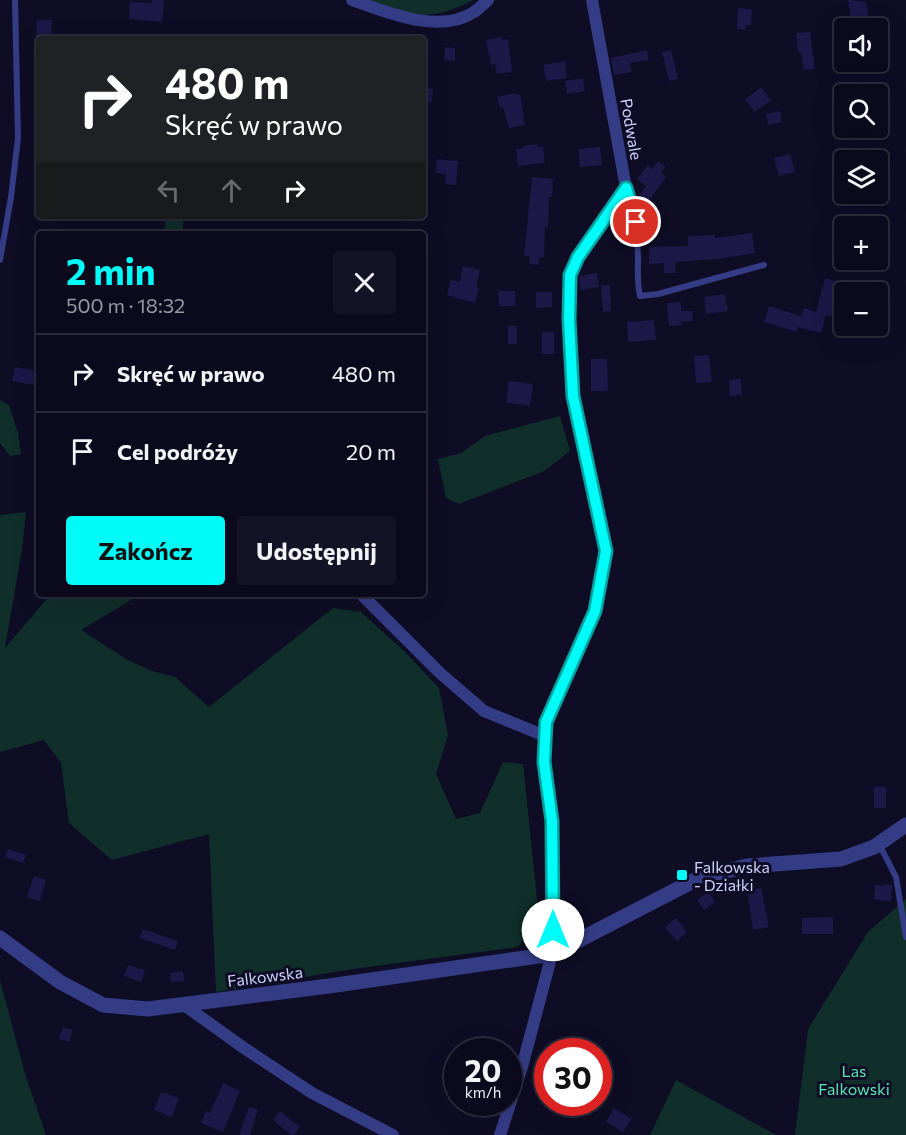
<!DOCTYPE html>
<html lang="pl">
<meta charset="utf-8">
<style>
body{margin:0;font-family:Commissioner,sans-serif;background:#131325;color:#f1f3f6;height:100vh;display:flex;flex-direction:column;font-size:22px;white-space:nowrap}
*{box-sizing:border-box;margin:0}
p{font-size:20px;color:#999aa3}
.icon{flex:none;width:33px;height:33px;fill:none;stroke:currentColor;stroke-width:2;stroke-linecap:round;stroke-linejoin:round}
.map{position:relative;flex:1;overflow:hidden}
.side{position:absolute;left:36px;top:231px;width:390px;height:366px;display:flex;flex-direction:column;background:#0a0a1c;border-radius:6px;box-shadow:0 6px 24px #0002,0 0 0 2px #2a2b3b}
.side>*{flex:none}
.top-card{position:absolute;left:36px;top:36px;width:390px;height:183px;border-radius:6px;box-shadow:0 6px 24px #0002,0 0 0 2px #2a2b3b;background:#202124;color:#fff;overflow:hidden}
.controls{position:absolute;left:834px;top:18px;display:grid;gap:12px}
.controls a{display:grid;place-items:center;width:54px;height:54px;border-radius:6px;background:#0a0a1c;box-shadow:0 6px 24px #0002,0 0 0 2px #2a2b3b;font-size:30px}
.speed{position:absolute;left:444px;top:1038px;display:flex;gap:12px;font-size:30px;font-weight:700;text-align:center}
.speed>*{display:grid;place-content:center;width:78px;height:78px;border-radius:50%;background:#0a0a1c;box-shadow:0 6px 24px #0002,0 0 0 2px #2a2b3b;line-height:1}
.speed small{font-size:15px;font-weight:400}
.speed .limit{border:9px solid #d22;background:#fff;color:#111}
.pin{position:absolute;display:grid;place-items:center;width:51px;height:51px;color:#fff;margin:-26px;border:3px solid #fff;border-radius:50%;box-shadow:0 2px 6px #0007}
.me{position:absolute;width:66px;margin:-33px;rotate:0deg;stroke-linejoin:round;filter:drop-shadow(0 0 4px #0008)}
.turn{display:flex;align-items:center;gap:21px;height:126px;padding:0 30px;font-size:27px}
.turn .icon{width:78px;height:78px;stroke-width:2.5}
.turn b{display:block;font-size:42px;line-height:51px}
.lanes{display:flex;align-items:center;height:57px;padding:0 30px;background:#0003;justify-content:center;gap:30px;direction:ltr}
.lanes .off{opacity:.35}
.round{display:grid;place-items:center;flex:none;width:63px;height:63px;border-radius:6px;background:#131325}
.overview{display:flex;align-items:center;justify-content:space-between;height:102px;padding:0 30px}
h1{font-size:36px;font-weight:700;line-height:45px;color:#00fcf8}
.button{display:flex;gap:12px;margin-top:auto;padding:12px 30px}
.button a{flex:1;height:69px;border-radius:6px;background:#00fcf8;color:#111;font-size:24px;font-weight:700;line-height:69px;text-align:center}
.button a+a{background:#131325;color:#f1f3f6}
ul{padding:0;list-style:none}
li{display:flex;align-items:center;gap:18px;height:78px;padding:0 30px;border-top:2px solid #2a2b3b}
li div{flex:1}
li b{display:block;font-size:22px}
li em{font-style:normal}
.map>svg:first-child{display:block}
</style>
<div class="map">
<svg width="906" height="1135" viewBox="0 0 906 1135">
<rect width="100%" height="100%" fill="#0e0d25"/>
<path fill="#102f2a" d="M366 0H473C429 23 411 16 366 0Z
M166 216H184L182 234H164Z
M0 400 9 405 18 433 21 454 10 456 0 443Z
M560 416 570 451 544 471 459 504 446 498 438 459 461 453 485 436Z
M26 512 22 549 5 648 51 594H141L81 630 126 659 152 671 175 677 209 707 333 608 361 612 404 651 439 688 448 735 436 774 456 819 480 813 503 762 523 764 539 918 518 947 353 969 216 992 209 834 112 860 69 823 61 763 44 740 0 752V515Z
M906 899V1135H795L808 1029 868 932Z
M0 980 25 1074 46 1135H0Z
M676 1080 776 1135H650Z"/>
<path fill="#1c1847" d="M152 0H164L162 22 129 19 130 2 151 3Z
M848 0 866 2 869 22H866V25L852 27Z
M738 8 752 10 751 25H746L745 30 737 29Z
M37 20H52L51 39H36Z
M810 32 815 69 804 70 801 52H798L796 33Z
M501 37 502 40 508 39 512 72 497 74 495 64 491 65 486 40Z
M445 47 455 48V61L444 60Z
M647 50 649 60 630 63 632 72 614 75 611 58Z
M671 50 678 79 669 81 662 52Z
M565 61 567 78 546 81 543 65Z
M583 78 585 91 567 94 565 81Z
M761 87 771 100 755 112 745 100Z
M423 88 433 89 432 102H423Z
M515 93V95L520 94 525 125 509 128 503 107 500 108 497 97Z
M780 111 782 122 768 125 766 114Z
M537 144V147L543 146 545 163 518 166 516 149 523 148V146Z
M600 147 602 165 580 167 578 149Z
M790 154 795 172 779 176 774 158Z
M437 159 458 161 456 185 445 184 446 174 436 173Z
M658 161 666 167 661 173 666 177 648 202 639 195 646 186 637 179 648 165 652 169Z
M532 177 553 179 552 197H549L548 227H545L544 257H539V265L529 264 530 256H524Z
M752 233 755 253 717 259 675 262 676 273H664V263L649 264V247L688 246V236L715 235V238Z
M463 266 480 270 476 287 479 288 475 303 447 295 451 280 460 282Z
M597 273 599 287 581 290 579 276Z
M825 278 843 283 833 317 826 315 821 333 798 327 797 332 764 322 769 306 801 316 804 308 816 312Z
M601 285H610L611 311 603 312Z
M498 291H515V306H499Z
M536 292H552V307L536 308Z
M725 294 728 311 706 314 704 297Z
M681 302V311H692L693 321 682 322V325L669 326 667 303Z
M654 320 656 340 628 342 627 322Z
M508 326H517V344H508Z
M542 332H554V354H542Z
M709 355 712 382 696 383 694 356Z
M591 359H607L608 391H591Z
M15 367 38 371 35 385 12 381Z
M741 379 742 395 730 396 729 380Z
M509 381 533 384 530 406 506 403Z
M874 787H886V808H874Z
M8 849 26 855 23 863 5 857Z
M34 876 46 880 40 901 27 897Z
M884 884 892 885 891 902 874 899 875 885 884 886Z
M761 888 769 927 753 930 747 890Z
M708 892 715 902 704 910 697 900Z
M833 917V934H802V918Z
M676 918 687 932 677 941 665 927Z
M143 929 178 941 175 950 140 938Z
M128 965 145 970 141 982 124 976Z
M183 971 184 981 171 982 170 973Z
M63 1027 73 1030 69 1042 59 1039Z
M223 1083 240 1091 223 1132 201 1123 206 1111 210 1113Z
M161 1092 179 1098 172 1117 154 1110Z
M249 1107 258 1110 250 1135H239Z
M614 1108 631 1119 623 1132 606 1122Z
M280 1111 300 1127 294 1135H291L273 1120Z"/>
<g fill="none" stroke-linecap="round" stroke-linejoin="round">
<path stroke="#353c86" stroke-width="6" d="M626 189C633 212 638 234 638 259 638 272 637 283 640 296L658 294 764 265
M0 260 11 197 18 138 15 0
M879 844 896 877 906 937"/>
<path stroke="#353c86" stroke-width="12" d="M352 0C387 12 439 35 474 12 479 9 483 4 488 0
M361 594 440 673 484 711 545 736
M184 1005 244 1048 312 1093 393 1135
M500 1135 522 1067 552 954V821L544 762 546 722 595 611 606 551 573 396 569 320 570 275 578 257 626 188 592 0"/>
<path stroke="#353c86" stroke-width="15" d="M0 938 60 982 103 1005 148 1009 329 986 552 954 701 877 747 866 841 859 874 847 906 825"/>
</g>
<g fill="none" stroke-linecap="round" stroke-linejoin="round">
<g stroke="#00a4a1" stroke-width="15">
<path id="route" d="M553 930 552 821 544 762 546 722 595 611 606 551 573 396 569 320 570 275 578 257 626 188 636 222"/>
</g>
<use href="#route" stroke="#00fcf8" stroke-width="10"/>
</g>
<rect fill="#00fcf8" stroke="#0e0d25" stroke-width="2" x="676" y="869" width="12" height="12" rx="3"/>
<g text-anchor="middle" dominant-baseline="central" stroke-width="6" stroke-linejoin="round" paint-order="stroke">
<g font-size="16" fill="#d1d1ff" stroke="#0e0d25">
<text transform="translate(632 129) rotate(80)">Podwale</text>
<text transform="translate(265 976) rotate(-7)">Falkowska</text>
</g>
<g font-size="16" fill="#d1d1ff" stroke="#0e0d25" text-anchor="start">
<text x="694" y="866">Falkowska<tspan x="694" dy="18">- Działki</tspan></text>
</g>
<g font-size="16" fill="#56e6b1" stroke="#0e0d25">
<text x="854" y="1070">Las<tspan x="854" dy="18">Falkowski</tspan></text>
</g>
</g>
</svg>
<div class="controls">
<a><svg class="icon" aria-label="sound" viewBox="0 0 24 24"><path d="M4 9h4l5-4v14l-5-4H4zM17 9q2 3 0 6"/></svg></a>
<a><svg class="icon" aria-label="search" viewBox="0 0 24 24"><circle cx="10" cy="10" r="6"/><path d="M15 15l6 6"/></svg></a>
<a><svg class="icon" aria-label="layers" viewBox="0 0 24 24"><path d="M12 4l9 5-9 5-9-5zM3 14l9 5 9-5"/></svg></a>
<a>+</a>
<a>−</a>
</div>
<div class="speed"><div>20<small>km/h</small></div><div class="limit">30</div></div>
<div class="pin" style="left:636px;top:222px;background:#d93025"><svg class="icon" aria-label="arrive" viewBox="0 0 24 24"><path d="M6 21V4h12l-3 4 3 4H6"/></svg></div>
<svg class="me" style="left:553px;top:930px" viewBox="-20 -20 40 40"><circle r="19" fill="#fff"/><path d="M0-13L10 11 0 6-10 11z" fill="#00fcf8"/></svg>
<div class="top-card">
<div class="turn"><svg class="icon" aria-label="right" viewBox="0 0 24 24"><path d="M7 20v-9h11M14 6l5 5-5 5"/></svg><div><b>480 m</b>Skręć w prawo</div></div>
<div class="lanes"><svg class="icon off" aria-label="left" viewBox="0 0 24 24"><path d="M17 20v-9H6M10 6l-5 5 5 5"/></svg><svg class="icon off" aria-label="ahead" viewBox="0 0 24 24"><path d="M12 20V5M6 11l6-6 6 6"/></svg><svg class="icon" aria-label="right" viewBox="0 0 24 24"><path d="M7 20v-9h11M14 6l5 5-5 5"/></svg></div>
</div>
<section class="side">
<div class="overview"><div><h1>2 min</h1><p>500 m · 18:32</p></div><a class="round"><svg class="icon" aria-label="close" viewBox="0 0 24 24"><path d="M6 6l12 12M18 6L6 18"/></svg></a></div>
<ul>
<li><svg class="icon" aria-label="right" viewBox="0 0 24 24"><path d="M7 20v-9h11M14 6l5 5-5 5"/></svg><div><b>Skręć w prawo</b></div><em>480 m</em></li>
<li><svg class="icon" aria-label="arrive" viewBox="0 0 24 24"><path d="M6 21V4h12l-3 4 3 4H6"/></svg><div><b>Cel podróży</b></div><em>20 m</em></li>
</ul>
<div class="button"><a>Zakończ</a><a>Udostępnij</a></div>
</section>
</div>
